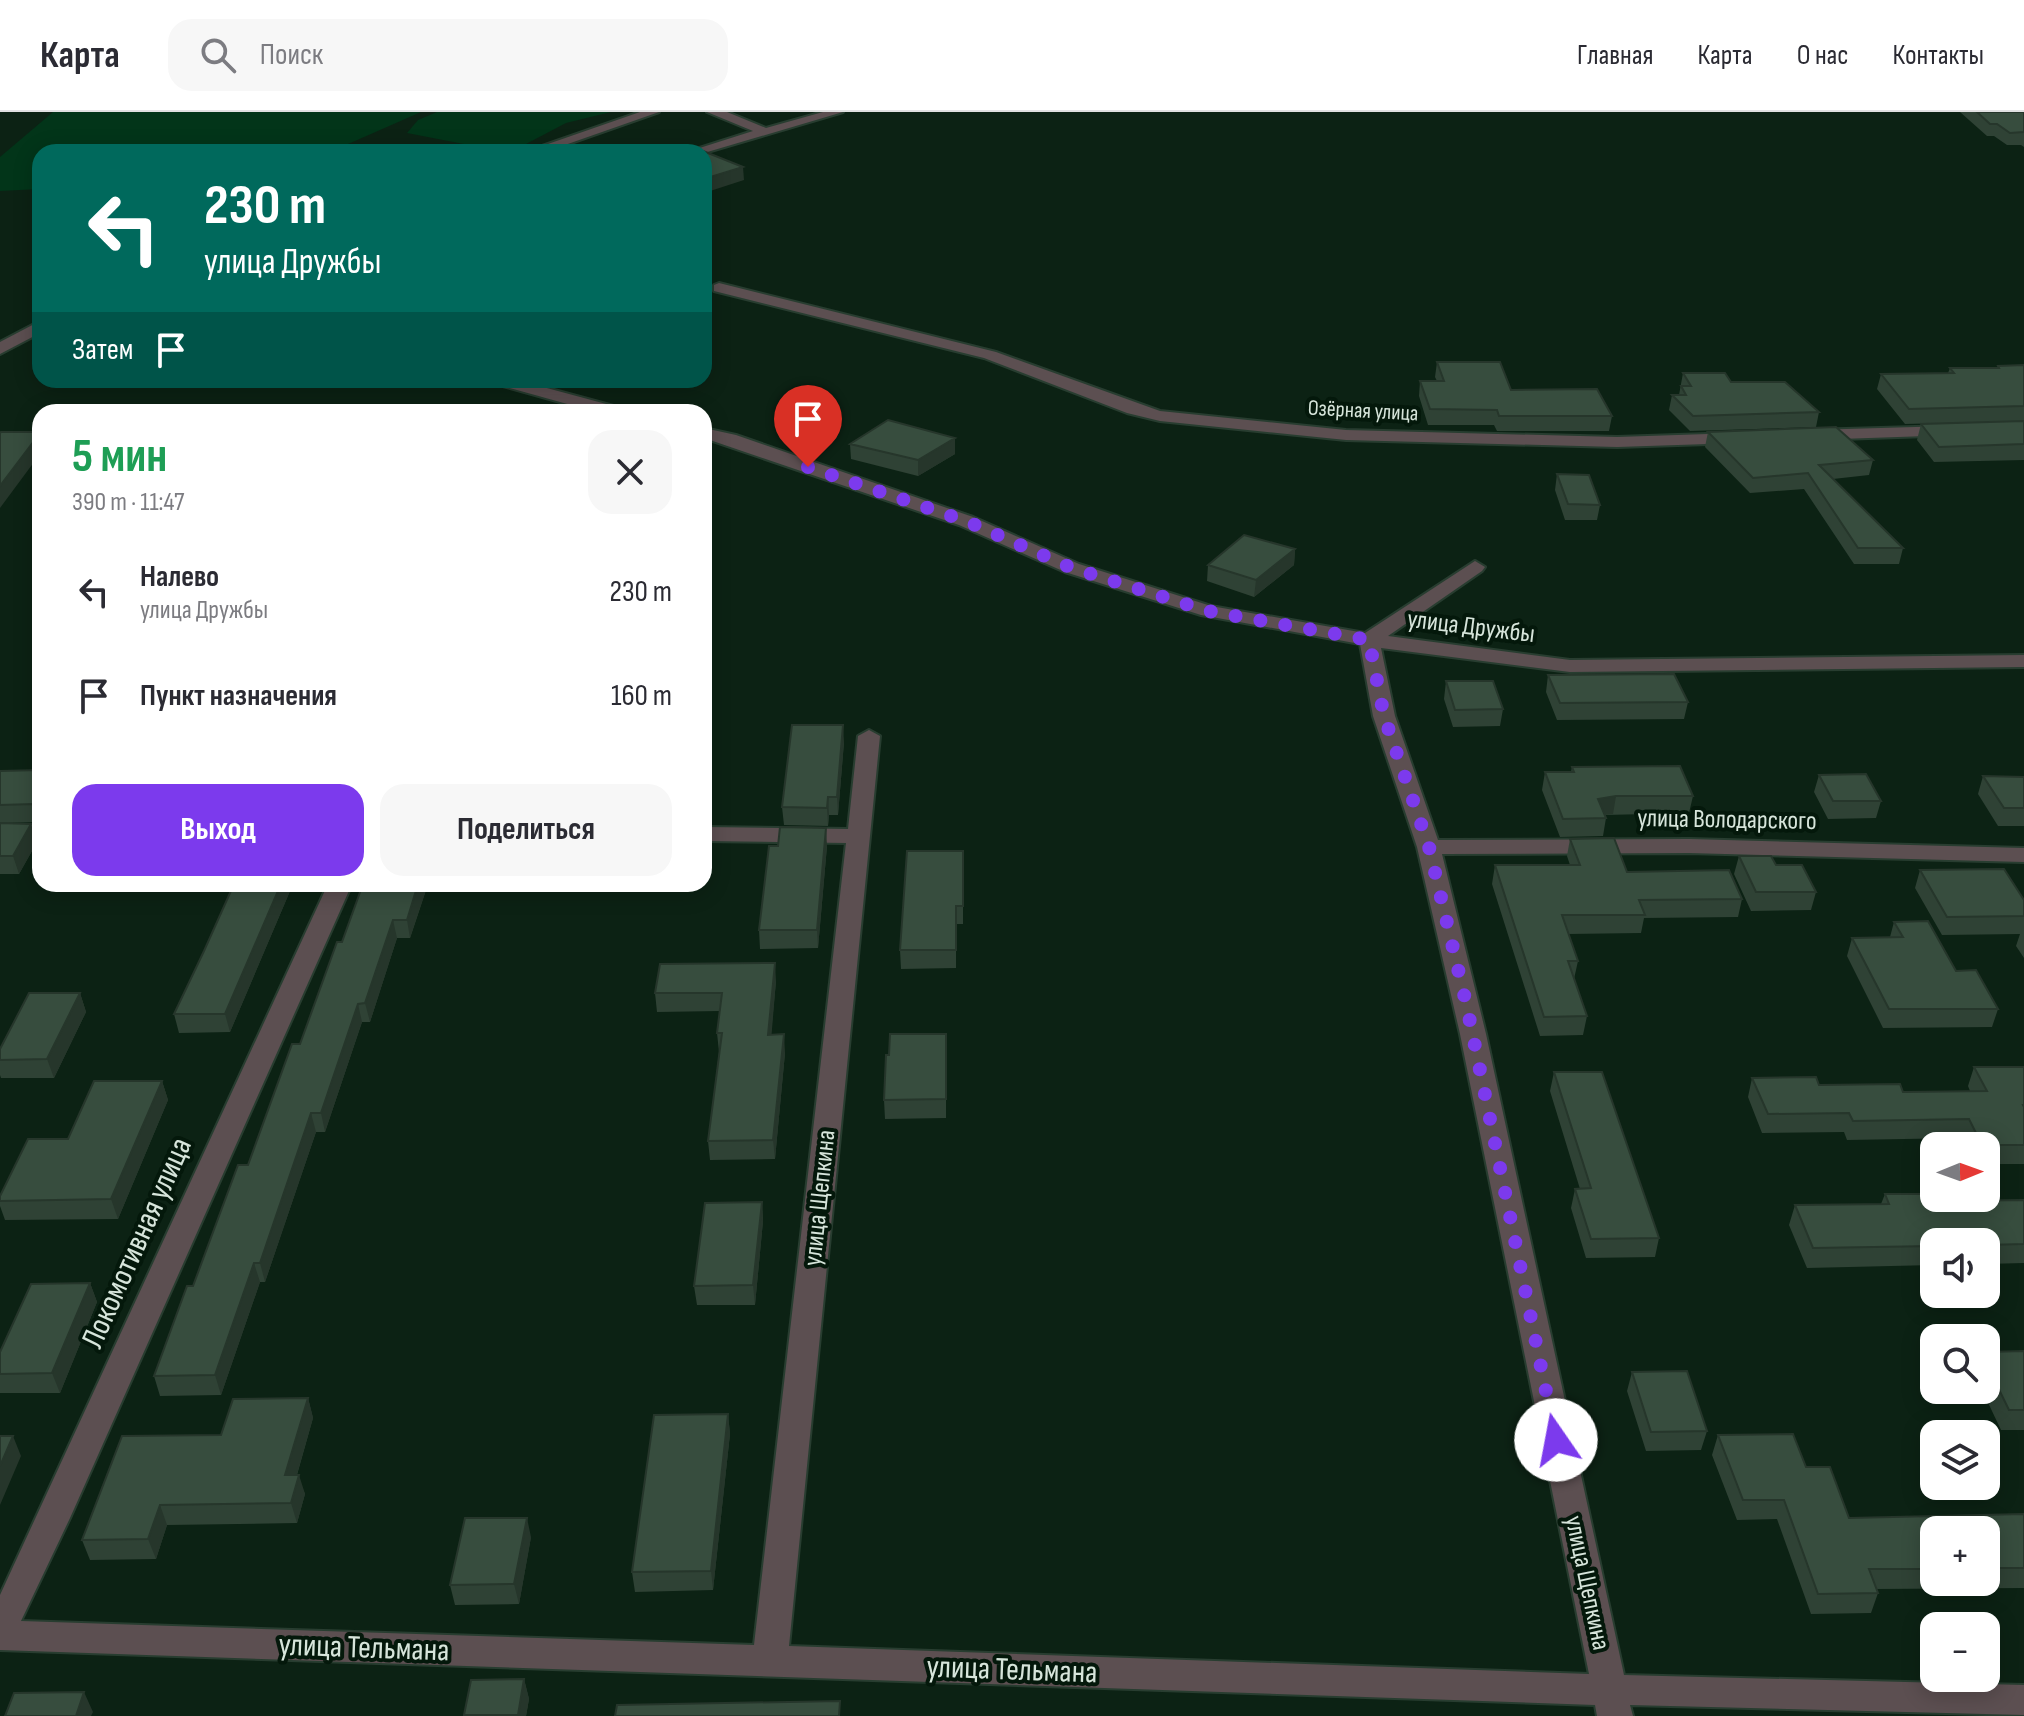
<!DOCTYPE html>
<html lang="ru">
<meta charset="utf-8">
<style>
body{margin:0;font-family:"Sofia Sans Condensed",sans-serif;background:#f7f7f7;color:#2b2b33;height:100vh;display:flex;flex-direction:column;font-size:30px;white-space:nowrap}
*{box-sizing:border-box;margin:0}
p{font-size:26px;color:#7c7c81}
.icon{flex:none;width:44px;height:44px;fill:none;stroke:currentColor;stroke-width:2;stroke-linecap:round;stroke-linejoin:round}
.map{position:relative;flex:1;overflow:hidden}
.side{position:absolute;left:32px;top:292px;width:680px;height:488px;display:flex;flex-direction:column;background:#fff;border-radius:24px;box-shadow:0 4px 20px #0003}
.side>*{flex:none}
.guide{position:absolute;left:32px;top:32px;width:680px;height:244px;border-radius:24px;box-shadow:0 4px 20px #0003;background:#00695c;color:#fff;overflow:hidden}
.needle{width:52px;rotate:89deg}
.fabs{position:absolute;left:1920px;top:1020px;display:grid;gap:16px}
.fabs a{display:grid;place-items:center;width:80px;height:80px;border-radius:16px;background:#fff;box-shadow:0 4px 20px #0003;font-size:40px}
.pin{position:absolute;display:grid;place-items:center;width:68px;height:68px;color:#fff;margin:-82px -34px;border-radius:50% 50% 50% 0;rotate:-45deg;box-shadow:0 0 8px #0007}
.pin .icon{rotate:45deg}
.me{position:absolute;width:88px;margin:-44px;rotate:348deg;stroke-linejoin:round;filter:drop-shadow(0 0 6px #0008)}
.turn{display:flex;align-items:center;gap:28px;height:168px;padding:0 40px;font-size:36px}
.turn .icon{width:104px;height:104px;stroke-width:2.5}
.turn b{display:block;font-size:56px;line-height:68px}
.then{display:flex;align-items:center;height:76px;padding:0 40px;background:#0003;gap:16px;font-size:30px}
.round{display:grid;place-items:center;flex:none;width:84px;height:84px;border-radius:24px;background:#f7f7f7}
.headline{display:flex;align-items:center;justify-content:space-between;height:136px;padding:0 40px}
h1{font-size:48px;font-weight:700;line-height:60px;color:#1e9e55}
.primary-button{display:flex;gap:16px;margin-top:auto;padding:16px 40px}
.primary-button a{flex:1;height:92px;border-radius:24px;background:#7c3aed;color:#fff;font-size:32px;font-weight:700;line-height:92px;text-align:center}
.primary-button a+a{background:#f7f7f7;color:#2b2b33}
ul{padding:0;list-style:none}
li{display:flex;align-items:center;gap:24px;height:104px;padding:0 40px}
li div{flex:1}
li b{display:block;font-size:30px}
li em{font-style:normal}
header{display:flex;align-items:center;gap:48px;box-sizing:border-box;height:112px;padding:0 40px;background:#fff;border-bottom:2px solid #e1e1e2}
header strong{font-size:38px}
nav{display:flex;gap:44px;margin-inline-start:auto;font-size:28px}
.search{width:560px;height:72px;background:#f7f7f7;display:flex;align-items:center;gap:20px;box-sizing:border-box;padding:0 28px;border-radius:24px;color:#7c7c81;font-size:30px}
.map>svg:first-child{display:block}
</style>
<header>
<strong>Карта</strong>
<div class="search"><svg class="icon" aria-label="search" viewBox="0 0 24 24"><circle cx="10" cy="10" r="6"/><path d="M15 15l6 6"/></svg>Поиск</div>
<nav><a>Главная</a><a>Карта</a><a>О нас</a><a>Контакты</a></nav>
</header>
<div class="map">
<svg width="2024" height="1604" viewBox="0 0 2024 1604">
<rect width="100%" height="100%" fill="#0c2214"/>
<path fill="#023519" d="M53 0H421L330 40H40V77L0 79V45Z
M437 0H611L566 11 526 32 479 35 407 21 418 8Z"/>
<g fill="none" stroke-linecap="round" stroke-linejoin="round">
<g stroke="#283d30" stroke-width="4">
<path id="minor" d="M640 0H659L545 40H525Z
M707 0H727L766 16 823 0H843L704 41 687 40 753 19Z
M719 171 996 240 1160 299 1346 318 1617 325 1738 321 1747 326 1738 331 1617 335 1346 328 1160 309 1127 301 984 246 714 179V173Z
M40 209V221L0 242V230Z
M490 268H517L621 296 623 300H596L492 271Z
M1950 314 1956 315 1959 319 1956 323 1811 328 1802 323 1811 318Z
M704 316 736 323 973 405 1079 452 1211 494 1365 521 1475 449 1485 455 1482 459 1388 524 1570 548 2024 543V555L1570 560 1381 536 1395 604 1438 728 1689 727 2024 736V750L1689 741 1442 742 1486 922 1624 1563 2024 1573V1603L1630 1593 1633 1604H1597L1595 1593 0 1538V1483L328 772H352L70 1406 21 1509 754 1533 846 731 704 729V715L848 717 858 624 869 618 880 624 789 1534 1589 1562 1460 922 1417 735 1373 604 1360 532 1201 503 1065 460 959 413 704 326Z
M0 713H40V727H0Z"/>
</g>
<use href="#minor" fill="#5c4f51" fill-rule="evenodd"/>
</g>
<path fill="#2f4235" fill-rule="evenodd" d="M1960 0H2024V35L2021 33H2007L1994 24H1987Z
M1437 250 1511 278 1612 304 1609 319H1497L1494 313H1428L1419 284 1420 269H1437L1435 265Z
M2024 253V309L1905 312 1877 277 1881 262 1948 261 1950 256H1997L1998 254Z
M1683 261 1731 270 1819 300 1816 315 1690 319 1669 298 1672 283H1679Z
M2024 309V348L1934 350 1917 328 1921 312Z
M1708 320 1873 348 1869 363 1833 367 1903 436 1899 452H1854L1804 377 1750 381 1705 335Z
M850 332 955 342 918 364 851 347Z
M1557 362 1600 393 1597 408H1565L1555 378Z
M1295 437 1294 453 1254 485 1207 469 1208 453Z
M1548 563 1688 590 1684 607 1557 608 1546 580Z
M1446 569 1503 597 1500 614 1453 615 1444 587Z
M844 630 838 703H829L828 714 784 713 782 695Z
M1572 655 1693 684 1689 701 1605 703 1606 706 1603 724 1560 725 1542 678 1545 660H1571Z
M40 658V710L0 711V659Z
M1819 663 1881 689 1876 706 1828 707 1814 680Z
M1983 664 2024 665V714H1998L1978 682Z
M0 711 31 712 37 730 19 762H0Z
M1570 727 1627 760 1742 787 1738 805 1644 806 1641 821 1568 822 1578 849 1574 867 1587 904 1583 923 1540 924 1492 772 1495 753H1570L1567 744Z
M827 734 818 836 760 837 759 818Z
M963 739V812H956V856L901 857 900 838Z
M1739 744 1776 753 1816 780 1811 798 1751 799 1734 762Z
M1920 758 2024 788V846L2016 834 2020 822 1942 823 1915 776Z
M234 772H293L230 920 179 921 174 902 204 839Z
M428 772 410 826H397L370 910H362L325 1020H316L265 1170H260L221 1283 160 1284 154 1264 248 1053 300 932 342 830Z
M1894 810 1956 859 1998 897 1992 915 1883 916 1847 844 1852 826 1890 825Z
M776 869 771 922 785 941 775 1047 710 1048 708 1029 719 940 717 921 720 899 657 900 655 881Z
M80 881 86 900 54 966H1L0 963V937Z
M946 922V1006L885 1007 884 988 889 943Z
M1974 955H2024V1052H1986V1034H1966L1962 1026 1847 1028 1844 1020 1762 1021 1748 985 1752 966 1903 980 1970 979 1968 974Z
M1554 960 1659 1126 1655 1145 1586 1146 1571 1096 1575 1077H1580L1550 979Z
M162 969 168 988 118 1107 5 1108 0 1094V1084Z
M1885 1082 1955 1089 2024 1088V1151L1986 1152V1130H1934V1153L1807 1156 1789 1113 1795 1093 1881 1092Z
M762 1090 763 1109 755 1193H697L694 1174Z
M90 1171 97 1190 60 1281H0V1240Z
M2024 1239V1318H2001L1982 1278H1986V1251Z
M1632 1260 1707 1319 1701 1338 1646 1339 1627 1279Z
M308 1286 313 1306 297 1363 305 1382 297 1411 167 1413 156 1447 90 1448 82 1428 221 1323Z
M728 1302 730 1322 713 1478 635 1480 632 1460Z
M1718 1323 1806 1355 1849 1406 2024 1402V1476L1876 1477 1878 1481 1871 1501 1811 1502 1777 1407 1737 1408 1712 1343ZM1934 1418H1986V1470H1934Z
M531 1425 519 1492 455 1493 450 1473Z
M524 1567 529 1587 526 1604H464L471 1568Z"/>
<path fill="#26362b" d="M743 55 744 68 704 81V67Z
M40 321V342L0 396V374Z
M955 326V342L918 364V348Z
M1295 437 1294 453 1254 485 1256 468Z
M843 613 844 630 838 703 837 685Z
M1616 684 1613 702 1595 704 1598 687Z
M828 685 829 703 828 714 827 696Z
M31 712 37 730 19 762 13 744Z
M826 716 827 734 818 836 817 818Z
M281 772H293L230 920 225 902Z
M418 772H428L410 826 407 808Z
M393 808 397 826 370 910 365 891Z
M775 851 776 869 770 941 768 923Z
M80 881 86 900 54 966 47 947Z
M358 892 362 910 325 1020 321 1001Z
M784 922 785 941 775 1047 773 1028Z
M162 969 168 988 118 1107 111 1087Z
M311 1001 316 1020 265 1170 260 1151Z
M762 1090 763 1109 755 1193 753 1173Z
M254 1151 260 1170 221 1283 215 1263Z
M90 1171 97 1190 60 1281 52 1261Z
M308 1286 313 1306 291 1383 285 1363Z
M728 1302 730 1322 713 1478 711 1459Z
M13 1324 21 1344 0 1393V1354Z
M299 1363 305 1382 297 1411 291 1391Z
M160 1393 167 1413 156 1447 148 1427Z
M527 1406 531 1425 519 1492 514 1472Z
M524 1567 529 1587 526 1604H518Z
M84 1580 93 1600 91 1604H76Z"/>
<path fill="#374d3e" stroke="#26362b" stroke-width="2" d="M1977 0H2024V20L2010 21 1997 12H1990Z
M703 39 743 55 704 67V40H700Z
M1437 250H1500L1511 278 1597 277 1612 304H1499L1497 298 1430 297 1420 269H1444Z
M2024 253V294L1909 297 1881 262 1954 261 1950 256H1999L1998 254Z
M1683 261H1725L1731 270H1785L1819 300 1693 304 1672 283H1686L1681 274H1691Z
M888 308 955 326 918 348 850 332Z
M2024 309V332L1939 335 1921 312Z
M1836 315 1873 348 1819 353 1903 436H1858L1808 361 1753 366 1708 320Z
M1 320H40V321L0 374V321Z
M1557 362 1589 363 1600 393 1568 392Z
M1244 423 1295 437 1256 468 1208 453Z
M1674 562 1688 590 1560 591 1548 563Z
M1446 569H1493L1503 597 1455 598Z
M792 613H843L837 685H828L827 696 782 695Z
M1680 654 1693 684H1616L1598 687 1606 706 1563 707 1545 660H1574L1572 655Z
M40 658V697L37 702 34 692 0 693V659Z
M1866 662 1881 689H1833L1819 663Z
M1983 664 2024 665V696H2004Z
M0 711 31 712 13 744H0Z
M780 715 826 716 817 818H759L769 734H778Z
M1614 726 1627 760 1729 758 1742 787 1639 788 1645 803H1562L1578 849H1568L1587 904 1544 905 1495 753H1580L1570 727Z
M907 739H963V794H956V838H900Z
M1739 744H1771L1776 753H1802L1816 780H1756Z
M2004 757 2024 788V804L1947 805 1920 758Z
M234 772H281L225 902H174L204 839Z
M363 772H418L407 808H393L365 891 358 892 321 1001H311L260 1151H254L215 1263 154 1264 187 1174H193L238 1053H248L292 932H300L337 830H342Z
M1928 809 1956 859 1976 858 1998 897H1889L1852 826 1903 825 1894 810Z
M775 851 768 923 784 922 773 1028 708 1029 722 921H717L722 881H655L660 852Z
M29 881H80L47 947 0 948V937Z
M890 922H946V987L884 988 886 943H889Z
M1974 955H2024V993H2023L2024 995V1033H1982L1969 1007 1853 1009 1849 1001 1768 1002 1752 966 1816 965 1819 973 1900 972 1903 980 1987 979Z
M1554 960H1602L1659 1126 1591 1127 1575 1077 1591 1076Z
M94 969H162L111 1087 0 1089V1084L28 1027H68Z
M1885 1082H1934V1086H1954L1955 1089 2024 1088V1132L1986 1133V1130H1934V1134L1813 1136 1795 1093 1889 1092Z
M762 1090 753 1173 694 1174 705 1091Z
M90 1171 52 1261 0 1262V1240L31 1172Z
M2024 1239V1298H2009L1986 1251V1240Z
M1687 1259 1707 1319 1651 1320 1632 1260Z
M308 1286 285 1363H299L291 1391 160 1393 148 1427 82 1428 122 1324 221 1323 233 1287Z
M728 1302 711 1459 632 1460 654 1303Z
M1793 1322 1806 1355H1830L1849 1406 2024 1402V1456H1986V1418H1934V1457H1869L1878 1481 1818 1482 1784 1388H1743L1718 1323Z
M0 1324H13L0 1354Z
M465 1406H527L514 1472 450 1473Z
M524 1567 518 1603H464L471 1568Z
M84 1580 76 1604H5L14 1581Z
M840 1589 839 1604H615L617 1593Z"/>
<g fill="none" stroke-linecap="round" stroke-linejoin="round">
<path stroke="#7c3aed" stroke-width="14" stroke-dasharray="0 25.2" d="M808 355 966 409 1072 456 1208 499 1369 528 1384 604 1429 735 1467 895 1556 1328"/>
</g>
<g text-anchor="middle" dominant-baseline="central" stroke-width="8" stroke-linejoin="round" paint-order="stroke">
<g font-size="22" fill="#d7e5db" stroke="#04180b">
<text transform="translate(1363 299) rotate(3)">Озёрная улица</text>
</g>
<g font-size="26" fill="#d7e5db" stroke="#04180b">
<text transform="translate(1471 515) rotate(7)">улица Дружбы</text>
<text transform="translate(1727 708) rotate(1)">улица Володарского</text>
<text transform="translate(820 1086) rotate(-84)">улица Щепкина</text>
<text transform="translate(1587 1471) rotate(78)">улица Щепкина</text>
</g>
<g font-size="32" fill="#d7e5db" stroke="#04180b">
<text transform="translate(137 1131) rotate(-66)">Локомотивная улица</text>
<text transform="translate(364 1536) rotate(2)">улица Тельмана</text>
<text transform="translate(1012 1558) rotate(2)">улица Тельмана</text>
</g>
</g>
</svg>
<div class="fabs">
<a><svg class="needle" viewBox="-14 -14 28 28"><path d="M0-13l5 13h-10z" fill="#e53935"/><path d="M0 13l5-13h-10z" fill="#7c7c81"/></svg></a>
<a><svg class="icon" aria-label="sound" viewBox="0 0 24 24"><path d="M4 9h4l5-4v14l-5-4H4zM17 9q2 3 0 6"/></svg></a>
<a><svg class="icon" aria-label="search" viewBox="0 0 24 24"><circle cx="10" cy="10" r="6"/><path d="M15 15l6 6"/></svg></a>
<a><svg class="icon" aria-label="layers" viewBox="0 0 24 24"><path d="M12 4l9 5-9 5-9-5zM3 14l9 5 9-5"/></svg></a>
<a>+</a>
<a>−</a>
</div>
<div class="pin" style="left:808px;top:355px;background:#d93025"><svg class="icon" aria-label="arrive" viewBox="0 0 24 24"><path d="M6 21V4h12l-3 4 3 4H6"/></svg></div>
<svg class="me" style="left:1556px;top:1328px" viewBox="-20 -20 40 40"><circle r="19" fill="#fff"/><path d="M0-13L10 11 0 6-10 11z" fill="#7c3aed"/></svg>
<div class="guide">
<div class="turn"><svg class="icon" aria-label="left" viewBox="0 0 24 24"><path d="M17 20v-9H6M10 6l-5 5 5 5"/></svg><div><b>230 m</b>улица Дружбы</div></div>
<div class="then">Затем<svg class="icon" aria-label="arrive" viewBox="0 0 24 24"><path d="M6 21V4h12l-3 4 3 4H6"/></svg></div>
</div>
<section class="side">
<div class="headline"><div><h1>5 мин</h1><p>390 m · 11:47</p></div><a class="round"><svg class="icon" aria-label="close" viewBox="0 0 24 24"><path d="M6 6l12 12M18 6L6 18"/></svg></a></div>
<ul>
<li><svg class="icon" aria-label="left" viewBox="0 0 24 24"><path d="M17 20v-9H6M10 6l-5 5 5 5"/></svg><div><b>Налево</b><p>улица Дружбы</p></div><em>230 m</em></li>
<li><svg class="icon" aria-label="arrive" viewBox="0 0 24 24"><path d="M6 21V4h12l-3 4 3 4H6"/></svg><div><b>Пункт назначения</b></div><em>160 m</em></li>
</ul>
<div class="primary-button"><a>Выход</a><a>Поделиться</a></div>
</section>
</div>
